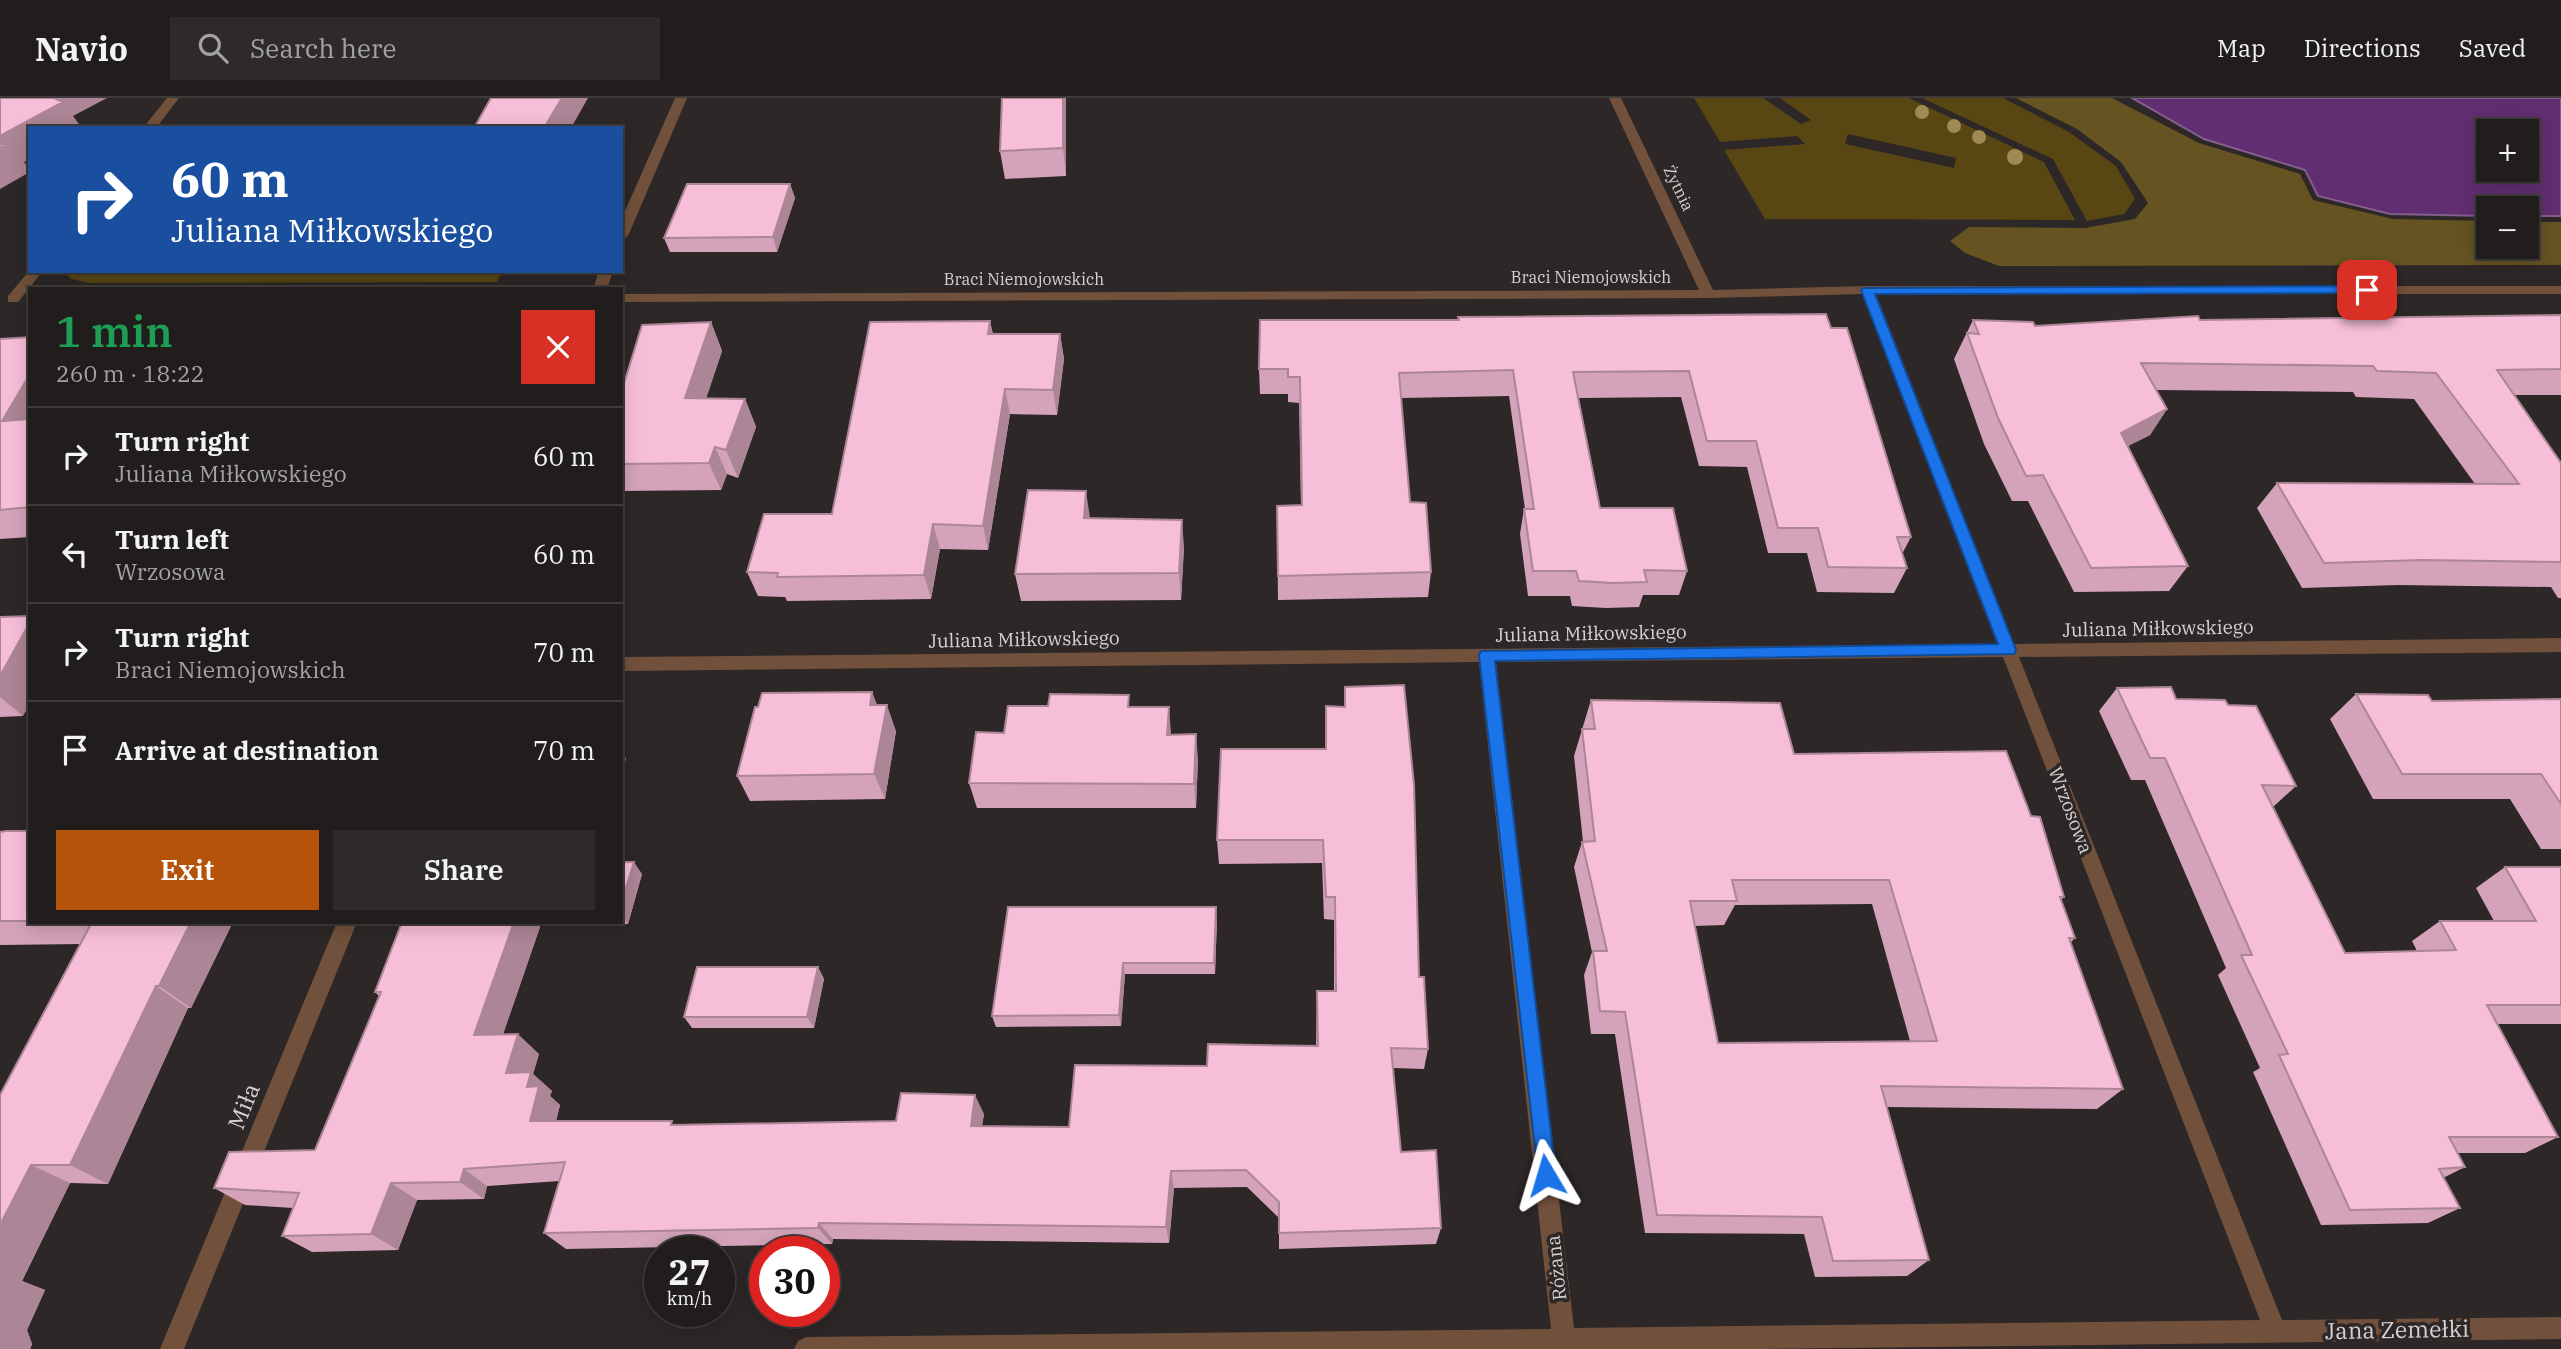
<!DOCTYPE html>
<meta charset="utf-8">
<style>
body{margin:0;font-family:"IBM Plex Serif",serif;background:#2e2a2a;color:#f1f3f6;height:100vh;display:flex;flex-direction:column;font-size:26px;white-space:nowrap}
*{box-sizing:border-box;margin:0}
p{font-size:23px;color:#a2a2a4}
.icon{flex:none;width:38px;height:38px;fill:none;stroke:currentColor;stroke-width:2;stroke-linecap:round;stroke-linejoin:round}
.map{position:relative;flex:1;overflow:hidden}
.sheet{position:absolute;left:28px;top:189px;width:595px;height:637px;display:flex;flex-direction:column;background:#221d1d;border-radius:0px;box-shadow:0 4px 18px #0003,0 0 0 2px #3f3b3b}
.sheet>*{flex:none}
.banner{position:absolute;left:28px;top:28px;width:595px;height:147px;border-radius:0px;box-shadow:0 4px 18px #0003,0 0 0 2px #3f3b3b;background:#1a4fa0;color:#fff;overflow:hidden}
.tools{position:absolute;left:2476px;top:21px;display:grid;gap:14px}
.tools a{display:grid;place-items:center;width:63px;height:63px;border-radius:0px;background:#221d1d;box-shadow:0 4px 18px #0003,0 0 0 2px #3f3b3b;font-size:35px}
.speed{position:absolute;left:644px;top:1138px;display:flex;gap:14px;font-size:35px;font-weight:700;text-align:center}
.speed>*{display:grid;place-content:center;width:91px;height:91px;border-radius:50%;background:#221d1d;box-shadow:0 4px 18px #0003,0 0 0 2px #3f3b3b;line-height:1}
.speed small{font-size:18px;font-weight:400}
.speed .limit{border:10px solid #d22;background:#fff;color:#111}
.pin{position:absolute;display:grid;place-items:center;width:60px;height:60px;color:#fff;margin:-30px;border-radius:14px;box-shadow:0 4px 10px #0006}
.me{position:absolute;width:77px;margin:-38px;rotate:353deg;stroke-linejoin:round;filter:drop-shadow(0 0 5px #0008)}
.turn{display:flex;align-items:center;gap:24px;height:147px;padding:0 28px;font-size:32px}
.turn .icon{width:91px;height:91px;stroke-width:2.5}
.turn b{display:block;font-size:49px;line-height:60px}
.round{display:grid;place-items:center;flex:none;width:74px;height:74px;border-radius:0px;background:#2e2a2a}
.headline{display:flex;align-items:center;justify-content:space-between;height:119px;padding:0 28px}
h1{font-size:42px;font-weight:600;line-height:52px;color:#1e9e55}
.button{display:flex;gap:14px;margin-top:auto;padding:14px 28px}
.button a{flex:1;height:80px;border-radius:0px;background:#b45309;color:#fff;font-size:28px;font-weight:600;line-height:80px;text-align:center}
.button a+a{background:#2e2a2a;color:#f1f3f6}
ul{padding:0;list-style:none}
li{display:flex;align-items:center;gap:21px;height:98px;padding:0 28px;border-top:2px solid #3f3b3b}
li div{flex:1}
li b{display:block;font-size:26px}
li em{font-style:normal}
header{display:flex;align-items:center;gap:42px;box-sizing:border-box;height:98px;padding:0 35px;background:#221d1d;border-bottom:2px solid #3f3b3b}
header strong{font-size:33px}
nav{display:flex;gap:38px;margin-inline-start:auto;font-size:24px}
.search{width:490px;height:63px;background:#2e2a2a;display:flex;align-items:center;gap:18px;box-sizing:border-box;padding:0 24px;border-radius:0px;color:#a2a2a4;font-size:26px}
.map>svg:first-child{display:block}
</style>
<header>
<strong>Navio</strong>
<div class="search"><svg class="icon" aria-label="search" viewBox="0 0 24 24"><circle cx="10" cy="10" r="6"/><path d="M15 15l6 6"/></svg>Search here</div>
<nav><a>Map</a><a>Directions</a><a>Saved</a></nav>
</header>
<div class="map">
<svg width="2561" height="1251" viewBox="0 0 2561 1251">
<rect width="100%" height="100%" fill="#2d2727"/>
<path fill="#594713" fill-rule="evenodd" d="M1694 0H1763L1801 26 1811 22 1780 0H1909L2044 64 2075 122 1765 121 1724 52 1805 46 1797 38 1720 44ZM1848 36 1956 60 1954 70 1845 46Z
M1922 0H2003L2069 34 2116 68 2135 101 2124 116 2087 123 2053 61Z
M65 173 502 174 497 184 89 185 71 181Z"/>
<path fill="#655321" d="M2016 0H2112L2199 45 2300 76 2313 102 2393 121 2488 123V149H2527V124H2561V167L1999 168 1965 155 1950 143 1969 129 2085 130 2135 121 2148 105 2121 64 2077 31Z"/>
<path fill="#612e71" stroke="#845f8e" stroke-width="2" fill-rule="evenodd" d="M2132 0H2561V118H2527V110H2488V118L2390 116 2318 98 2305 72 2204 41ZM2488 33H2527V72H2488Z"/>
<g fill="none" stroke-linecap="round" stroke-linejoin="round">
<path fill="#71513b" fill-rule="evenodd" d="M167 0H179L156 30H143Z
M675 0H687L628 138 621 142V122Z
M1609 0H1621L1713 192 1867 188H2561V196H1876L2014 546 2561 540V554L2019 559 2282 1222 2561 1219V1241L1766 1251H794L798 1243 806 1239 1551 1231 1479 564 621 573V559L1997 546 1862 196 1708 200 621 204V196L1699 192ZM2003 559 2260 1222 1574 1230 1496 564Z
M30 172 43 173 18 204H8V198Z
M599 173H613L607 191H593Z
M337 824H357L184 1251H160Z"/>
</g>
<g fill="#9f8955">
<circle cx="1922" cy="14" r="7"/>
<circle cx="1954" cy="28" r="7"/>
<circle cx="1979" cy="39" r="7"/>
<circle cx="2015" cy="59" r="8"/>
</g>
<path fill="#d4a3b9" fill-rule="evenodd" d="M1066 0V78L1005 81 1000 53Z
M790 86 795 100 777 154H670L664 140Z
M1826 216 1911 439 1902 456 1907 470 1894 495 1817 494 1807 455H1768L1747 369 1699 368 1681 299 1578 300 1600 410 1687 473 1679 497H1643L1639 509 1606 510 1572 508 1570 498H1528L1520 436 1524 411H1525L1509 298 1401 300 1410 404 1431 474 1428 499 1278 502 1277 408 1301 407 1299 305 1288 304V296H1260L1259 271 1458 222V219Z
M2561 217V297H2515L2561 365V500H2558L2551 489 2398 487 2302 490 2257 410 2277 385 2475 386 2414 301 2356 299 2353 294 2156 292 2167 311 2150 337 2128 348 2188 468 2169 493 2074 494 2028 403H2012L1984 346 1954 261 1973 222 2035 228 2200 222Z
M990 223 993 236H1060L1064 261 1057 317 1010 316 988 452 940 451 931 501 787 503 785 499 758 498 747 474 832 416Z
M711 224 722 253 706 300 745 301 756 329 738 380 727 376 721 392 621 393V295Z
M30 239V439L0 441V241Z
M1090 420 1184 449 1181 502 1021 503 1015 476Z
M0 519 23 618 0 619Z
M1345 589 1419 879 1428 951 1424 971 1393 970 1401 1054 1441 1130 1436 1146 1279 1151V1120L1247 1089 1174 1090 1169 1145 833 1141 832 1146 566 1151 544 1135 560 1083 487 1088 484 1101 417 1102 398 1152 312 1154 282 1138 293 1110 245 1107 214 1090 315 1052 379 898 375 894 402 824H536L540 829 503 936 539 956 533 976 552 993 550 998 560 1007 556 1023 676 1027 896 1023 984 1016 982 1028 1069 1029 1207 968 1316 948 1317 893H1334V822L1324 821 1322 765 1219 766 1217 742 1325 651 1326 608 1344 609Z
M2117 590 2176 601 2228 607 2296 688 2273 709 2345 855 2417 853 2412 843 2440 823H2494L2476 790 2505 769H2561V926H2497L2558 1039 2525 1055H2458L2465 1069 2443 1080 2460 1110 2428 1125 2321 1127 2253 974 2260 970 2218 877 2226 870 2145 682H2131L2099 613Z
M872 594 877 607 896 633 885 701 750 703 737 678Z
M2356 596 2432 603 2561 601V751H2541L2510 701H2373L2330 621Z
M1591 602 2031 718 2064 799 2061 802 2075 840 2070 845 2123 991 2097 1011 1887 1009 1929 1162 1907 1178 1815 1179 1804 1136 1645 1135 1615 936H1591L1584 877 1592 854 1574 769 1582 744H1583L1574 658ZM1872 806 1910 943 1718 945 1695 828 1724 827 1735 807Z
M1130 609 1171 637 1198 661 1196 710H977L969 685 1004 635Z
M30 733V824H233L191 910H188L108 1086 70 1085 22 1183 45 1192 27 1232 32 1246 30 1251H0V997L80 846 0 847V734Z
M621 764 642 776 628 826 568 827 566 824H621Z
M1217 821 1215 876H1125L1121 928 996 929 992 918Z
M818 869 824 881 814 930H692L684 919Z"/>
<path fill="#ac8596" d="M46 0H107L73 18 82 30H30V61L24 64 30 72V74L0 91V38Z
M562 0H588L571 30H544Z
M1063 0H1066V78L1063 50Z
M790 86 795 100 777 154 773 139Z
M990 223 995 248 988 236Z
M711 224 722 253 697 328 685 300Z
M1060 236 1064 261 1057 317 1053 292Z
M30 276V348L2 323Z
M1005 291 1010 316 988 452 983 428Z
M745 301 756 329 738 380 726 352Z
M2167 311 2150 337 2104 360 2121 335Z
M715 349 727 376 721 392 709 365Z
M1086 393 1090 420H1084Z
M1182 422 1184 449 1181 502 1179 475Z
M933 426 940 451 931 501 924 477Z
M30 524V606L23 618 0 599V578Z
M872 594 881 620 870 607Z
M887 607 896 633 885 701 874 676Z
M1169 609 1171 635 1170 662 1167 637Z
M1196 636 1198 661 1196 710 1194 686Z
M621 653 626 661 621 675Z
M634 764 642 776 628 826 621 818V806Z
M1216 809 1217 821 1215 876 1214 865Z
M191 824H233L191 910 159 888Z
M514 824H536L540 829 496 957 474 937Z
M1123 865 1125 876 1121 928 1119 917Z
M818 869 824 881 814 930 807 919Z
M156 888 188 910 108 1086 70 1067Z
M518 936 539 956 533 976 552 993 550 998 560 1007 551 1041 530 1023 506 975Z
M975 997 984 1016 979 1046 971 1028Z
M31 1067 70 1085 22 1183 45 1192 27 1232 32 1246 30 1251H0V1127Z
M464 1071 487 1088 484 1101 460 1084Z
M1171 1073 1174 1090 1169 1145 1166 1129Z
M391 1085 417 1102 398 1152 371 1136Z
M819 1125 833 1141 832 1146 818 1130Z"/>
<path fill="#f6bed7" stroke="#ac8596" stroke-width="2" fill-rule="evenodd" d="M0 0H54L63 4 0 38Z
M491 0H562L544 30H474Z
M1002 0H1063V50L1000 53Z
M9 45 0 50V46Z
M687 86H790L773 139 664 140Z
M1826 216 1831 230H1847L1911 439H1897L1907 470 1828 469 1818 430H1778L1756 343H1707L1689 273 1573 274 1600 410H1673L1687 473 1644 472 1647 484 1613 485 1579 483 1576 473H1533L1524 411H1534L1513 272 1399 275 1410 404 1426 405 1431 474 1278 478 1277 408 1302 407 1300 279H1288V271H1259L1260 222H1459L1458 219Z
M2561 217V271L2497 272 2561 365V464L2422 462 2324 465 2277 385 2519 386 2436 275 2377 273 2373 268 2141 265 2167 311 2121 335 2188 468 2091 470 2043 377 2026 378 1998 320 1967 235 1979 236 1973 222 2033 224 2035 228 2198 218 2200 222Z
M990 223 988 236H1060L1053 292 1005 291 983 428 933 426 924 477 777 479 778 475 747 474 764 416H832L870 224Z
M711 224 685 300 745 301 726 352 715 349 709 365 621 366V295L642 227Z
M30 239V276L2 323 30 321V409L0 412V241Z
M1028 392 1086 393 1084 420 1182 422 1179 475 1015 476Z
M30 518V524L0 578V519Z
M1404 587 1414 687 1419 879H1424L1428 951 1391 950 1401 1054 1436 1052 1441 1130 1279 1135V1104L1246 1072 1171 1073 1166 1129 819 1125 818 1130 544 1135 565 1064 464 1071 460 1084 391 1085 371 1136 282 1138 299 1095 214 1090 229 1054 315 1052 381 894H375L402 824H514L474 937 518 936 506 975 531 974 527 989 539 988 530 1023H672L671 1027 896 1023 901 995 975 997 971 1028 1069 1029 1075 967 1207 968 1208 946 1318 948 1317 893H1336L1335 799H1326L1323 742H1217L1221 651H1326V608L1345 609V589Z
M2171 589 2176 601 2225 602 2228 607 2256 608 2296 688 2262 687 2345 855 2456 852 2440 823H2536L2505 769H2561V907H2487L2558 1039H2449L2465 1069 2439 1071 2460 1110 2350 1112 2279 957 2288 956 2241 857H2252L2165 660H2150L2117 590Z
M872 594 870 607H887L874 676 737 678 755 609H758L762 595Z
M1050 596 1129 597 1128 609H1169L1167 637 1196 636 1194 686 969 685 976 634 1004 635 1008 608H1048Z
M2356 596 2428 597 2432 603 2561 601V706L2541 676H2402Z
M1591 602 1780 605 1794 656 2006 653 2031 718 2040 719 2064 799H2060L2075 840H2069L2123 991 1881 988 1929 1162 1833 1163 1822 1119 1657 1117 1625 914 1600 913 1593 853H1607L1582 744 1595 743 1582 631H1595ZM1732 782H1889L1937 943 1718 945 1690 803H1737Z
M6 733H30V823H0V734Z
M621 764H634L621 806Z
M1008 809H1216L1214 865H1123L1119 917 992 918Z
M92 824H191L159 888H156L70 1067H31L0 1127V997Z
M697 869H818L807 919H684Z"/>
<path fill="#1a73e8" stroke="#114b97" stroke-width="2" d="M2367 188 2373 192 2371 195 1875 196 2016 552 2014 556 1495 563 1556 1077 1553 1084 1546 1087 1539 1084 1479 557 1481 553 1998 546 1861 192 1863 190Z"/>
<g text-anchor="middle" dominant-baseline="central" stroke-width="7" stroke-linejoin="round" paint-order="stroke">
<g font-size="16" fill="#d5d1d1" stroke="#2d2727">
<text transform="translate(1679 90) rotate(64)">Żytnia</text>
<text x="1591" y="179">Braci Niemojowskich</text>
<text x="1024" y="181">Braci Niemojowskich</text>
</g>
<g font-size="19" fill="#d5d1d1" stroke="#2d2727">
<text transform="translate(2158 530) rotate(-1)">Juliana Miłkowskiego</text>
<text transform="translate(1591 535) rotate(-1)">Juliana Miłkowskiego</text>
<text transform="translate(1024 541) rotate(-1)">Juliana Miłkowskiego</text>
<text transform="translate(2071 712) rotate(69)">Wrzosowa</text>
<text transform="translate(1556 1170) rotate(-96)">Różana</text>
</g>
<g font-size="23" fill="#d5d1d1" stroke="#2d2727">
<text transform="translate(243 1008) rotate(-68)">Miła</text>
<text transform="translate(2397 1231) rotate(-1)">Jana Zemełki</text>
</g>
</g>
</svg>
<div class="tools">
<a>+</a>
<a>−</a>
</div>
<div class="speed"><div>27<small>km/h</small></div><div class="limit">30</div></div>
<div class="pin" style="left:2367px;top:192px;background:#d93025"><svg class="icon" aria-label="arrive" viewBox="0 0 24 24"><path d="M6 21V4h12l-3 4 3 4H6"/></svg></div>
<svg class="me" style="left:1546px;top:1077px" viewBox="-20 -20 40 40"><path d="M0-17L14 15 0 8-14 15z" fill="#1a73e8" stroke="#fff" stroke-width="4"/></svg>
<div class="banner">
<div class="turn"><svg class="icon" aria-label="right" viewBox="0 0 24 24"><path d="M7 20v-9h11M14 6l5 5-5 5"/></svg><div><b>60 m</b>Juliana Miłkowskiego</div></div>
</div>
<section class="sheet">
<div class="headline"><div><h1>1 min</h1><p>260 m · 18:22</p></div><a class="round" style="background:#d93025;color:#fff"><svg class="icon" aria-label="close" viewBox="0 0 24 24"><path d="M6 6l12 12M18 6L6 18"/></svg></a></div>
<ul>
<li><svg class="icon" aria-label="right" viewBox="0 0 24 24"><path d="M7 20v-9h11M14 6l5 5-5 5"/></svg><div><b>Turn right</b><p>Juliana Miłkowskiego</p></div><em>60 m</em></li>
<li><svg class="icon" aria-label="left" viewBox="0 0 24 24"><path d="M17 20v-9H6M10 6l-5 5 5 5"/></svg><div><b>Turn left</b><p>Wrzosowa</p></div><em>60 m</em></li>
<li><svg class="icon" aria-label="right" viewBox="0 0 24 24"><path d="M7 20v-9h11M14 6l5 5-5 5"/></svg><div><b>Turn right</b><p>Braci Niemojowskich</p></div><em>70 m</em></li>
<li><svg class="icon" aria-label="arrive" viewBox="0 0 24 24"><path d="M6 21V4h12l-3 4 3 4H6"/></svg><div><b>Arrive at destination</b></div><em>70 m</em></li>
</ul>
<div class="button"><a>Exit</a><a>Share</a></div>
</section>
</div>
